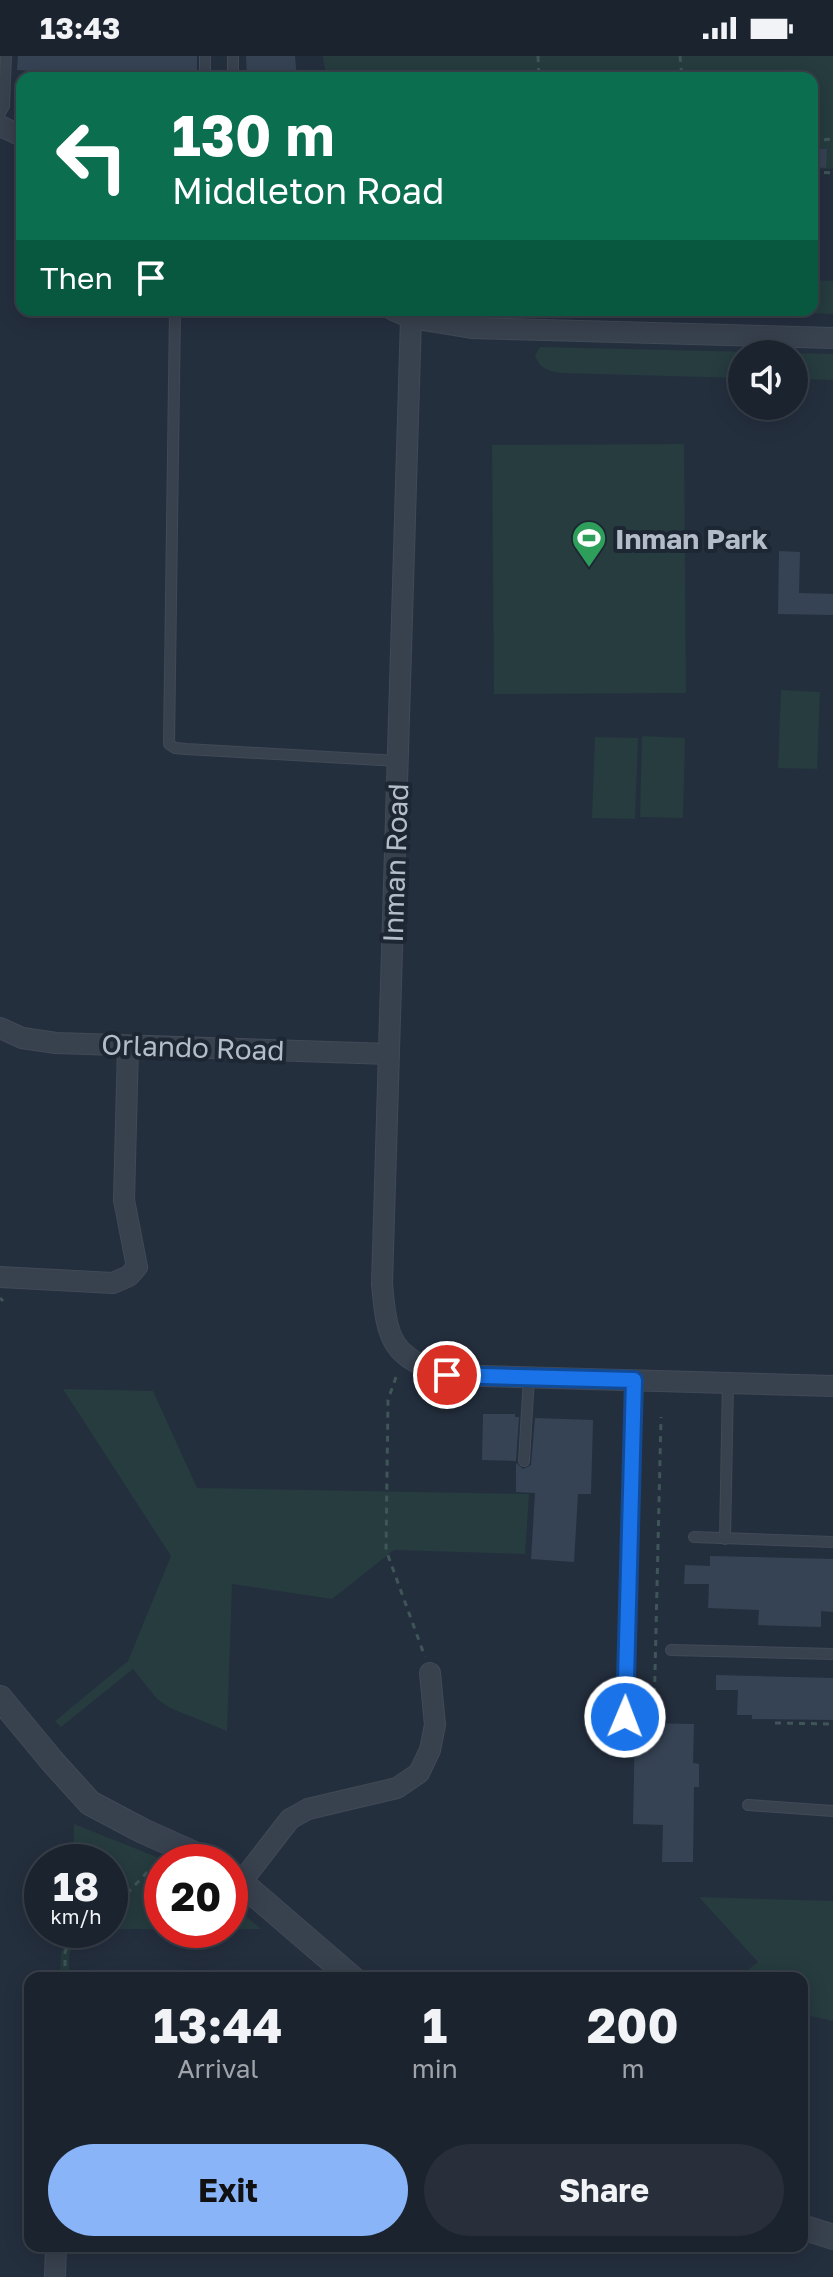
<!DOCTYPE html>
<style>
body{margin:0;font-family:"Golos Text",sans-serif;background:#282f3a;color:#f1f3f6;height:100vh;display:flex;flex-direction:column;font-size:30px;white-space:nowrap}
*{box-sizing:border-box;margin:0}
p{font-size:26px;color:#a0a4aa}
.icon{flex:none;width:44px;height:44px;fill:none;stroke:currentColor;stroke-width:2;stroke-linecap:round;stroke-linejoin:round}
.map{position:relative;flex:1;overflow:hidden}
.panel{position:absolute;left:24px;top:1916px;width:784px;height:280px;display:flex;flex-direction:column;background:#1b232e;border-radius:16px;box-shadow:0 4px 20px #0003,0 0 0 2px #39404a}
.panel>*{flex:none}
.guide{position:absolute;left:16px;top:16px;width:802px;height:244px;border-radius:16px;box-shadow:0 4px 20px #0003,0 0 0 2px #39404a;background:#0b6e4f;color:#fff;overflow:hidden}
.controls{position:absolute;left:728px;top:284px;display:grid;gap:16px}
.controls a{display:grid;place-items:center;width:80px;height:80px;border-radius:50%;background:#1b232e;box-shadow:0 4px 20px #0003,0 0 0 2px #39404a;font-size:40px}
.speed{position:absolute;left:24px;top:1788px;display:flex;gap:16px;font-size:40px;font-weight:700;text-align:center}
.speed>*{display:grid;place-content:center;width:104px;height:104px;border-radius:50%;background:#1b232e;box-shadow:0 4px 20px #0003,0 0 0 2px #39404a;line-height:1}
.speed small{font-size:20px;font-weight:400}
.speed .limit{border:12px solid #d22;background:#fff;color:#111}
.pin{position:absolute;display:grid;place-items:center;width:68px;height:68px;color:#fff;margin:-34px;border:4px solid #fff;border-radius:50%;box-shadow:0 2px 8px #0007}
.me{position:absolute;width:88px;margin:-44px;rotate:1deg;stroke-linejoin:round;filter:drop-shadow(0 0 6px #0008)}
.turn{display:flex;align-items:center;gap:28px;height:168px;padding:0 24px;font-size:36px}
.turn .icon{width:104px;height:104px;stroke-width:2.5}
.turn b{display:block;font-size:56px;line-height:68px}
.then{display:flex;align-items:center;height:76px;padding:0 24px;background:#0003;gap:16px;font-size:30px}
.eta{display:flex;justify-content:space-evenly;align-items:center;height:136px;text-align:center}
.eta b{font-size:48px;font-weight:700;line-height:56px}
.primary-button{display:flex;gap:16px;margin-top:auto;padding:16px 24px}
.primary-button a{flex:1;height:92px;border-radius:48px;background:#8ab4f8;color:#111;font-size:32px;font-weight:700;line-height:92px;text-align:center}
.primary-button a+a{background:#282f3a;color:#f1f3f6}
.status{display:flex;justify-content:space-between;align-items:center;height:56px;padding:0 40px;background:#1b232e;direction:ltr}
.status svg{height:22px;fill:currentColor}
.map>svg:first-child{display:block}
</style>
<div class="status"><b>13:43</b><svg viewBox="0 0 49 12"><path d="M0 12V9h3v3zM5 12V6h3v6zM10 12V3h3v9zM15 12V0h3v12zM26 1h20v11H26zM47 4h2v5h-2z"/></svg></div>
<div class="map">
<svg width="833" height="2221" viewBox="0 0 833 2221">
<rect width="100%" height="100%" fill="#242f3e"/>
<path fill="#263c3f" d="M323 0H833V113L812 112V22H326Z
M812 224 833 225V258L706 254H812Z
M540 291 833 298V324L794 323V298H742V322L560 317C548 315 539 312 535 299Z
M684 388 686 637 494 638 492 389Z
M781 634 820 636 817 713 778 712Z
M642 680 685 682 683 762 640 761Z
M595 681 638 682 635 763 592 762Z
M63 1333 153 1335 197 1432 529 1438 525 1498 394 1494 332 1543 232 1528 227 1675 170 1652 157 1643 133 1613 61 1671 55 1665 128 1605 171 1500Z
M74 1768 169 1806H162V1873H110V1806H73Z
M699 1841 833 1845V1965L802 1958V1922H737L758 1906Z
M230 1846 261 1873H230Z
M72 1874H81L69 1899V1921L60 1920 61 1896Z"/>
<path fill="#364354" d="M18 0H197V22H31L32 15 17 14Z
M246 0H295L297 22H247Z
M812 93H827L826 112 812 111Z
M779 495 800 496 799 537 833 538V559L778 558Z
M483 1358H515V1361H519L516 1405 482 1404Z
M535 1362 593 1364 591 1438H578L574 1506 531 1503 535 1437 516 1436V1407L523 1413 531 1409Z
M710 1500 833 1503V1556L821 1555V1571L758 1569 759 1554 708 1552 709 1528H684L685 1509 710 1510Z
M716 1619 833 1622V1664L752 1663V1659H737L738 1634H716Z
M635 1667 694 1668 693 1707 699 1708V1731H694L693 1806H662L663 1769 633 1768Z"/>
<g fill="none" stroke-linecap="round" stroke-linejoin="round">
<g stroke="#414a57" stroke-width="12">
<path id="service" d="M233 0V22
M205 22V0
M0 57 4 50 6 0
M175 254 169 688 175 692 186 693 398 705
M524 1405 529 1321
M694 1481 833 1486
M725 1483 728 1326
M671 1594 833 1598
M625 1661 634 1324
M748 1749 833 1755"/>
</g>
<g stroke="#414a57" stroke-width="22">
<path id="minor" d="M0 70 22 80
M393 254 411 262 472 272 833 282
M411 262 382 1228C387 1284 391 1301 447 1319L833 1330
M0 972 22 982 56 987 389 998
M0 1221 113 1227 129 1220 137 1211 124 1144 128 990
M242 1825 290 1763 308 1753 397 1732 419 1717 430 1694 435 1669 430 1617
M55 2221 56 2190"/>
</g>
<g stroke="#414a57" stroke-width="26">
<path id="tertiary" d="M0 1642 52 1705 90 1747 143 1775 212 1806
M230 1817 352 1922
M802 2171 833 2181"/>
</g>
<path stroke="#3f5557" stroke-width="3" stroke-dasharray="6 6" stroke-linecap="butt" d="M538 0 539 22
M680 0 682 22
M812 85 833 83
M812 116 833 117
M659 254V255
M0 1242 3 1245
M396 1321 388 1344 386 1494 425 1601
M639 1660 654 1659 661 1361
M775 1667 833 1668
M110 1855 160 1803
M65 1922V1896L75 1874"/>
<use href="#service" stroke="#38414e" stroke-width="10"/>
<use href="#minor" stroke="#38414e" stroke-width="20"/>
<use href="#tertiary" stroke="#38414e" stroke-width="24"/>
</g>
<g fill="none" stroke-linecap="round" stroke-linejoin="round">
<g stroke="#114b97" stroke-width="20">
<path id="route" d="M447 1319 634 1324 625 1661"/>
</g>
<use href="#route" stroke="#1a73e8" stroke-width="14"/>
</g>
<defs>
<g id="stadium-pin" transform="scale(1.8)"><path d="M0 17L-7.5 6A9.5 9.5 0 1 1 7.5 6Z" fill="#2e9e5b" stroke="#1d2633"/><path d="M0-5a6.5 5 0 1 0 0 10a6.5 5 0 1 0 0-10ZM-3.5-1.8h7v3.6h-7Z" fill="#fff"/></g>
</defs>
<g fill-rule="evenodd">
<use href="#stadium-pin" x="589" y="482"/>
</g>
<g text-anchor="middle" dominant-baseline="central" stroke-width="8" stroke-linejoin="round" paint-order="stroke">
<g font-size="28" font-weight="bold" fill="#b4bcc9" stroke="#1d2633" text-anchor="start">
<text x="615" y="482">Inman Park</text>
</g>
<g font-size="28" fill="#b4bcc9" stroke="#1d2633">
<text transform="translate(395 807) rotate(-88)">Inman Road</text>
<text transform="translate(193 991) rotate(2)">Orlando Road</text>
</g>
</g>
</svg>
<div class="controls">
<a><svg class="icon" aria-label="sound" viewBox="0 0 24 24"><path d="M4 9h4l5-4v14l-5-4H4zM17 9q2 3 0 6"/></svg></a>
</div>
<div class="speed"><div>18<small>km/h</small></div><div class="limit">20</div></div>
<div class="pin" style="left:447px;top:1319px;background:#d93025"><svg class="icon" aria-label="arrive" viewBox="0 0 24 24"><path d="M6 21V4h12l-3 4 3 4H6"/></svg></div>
<svg class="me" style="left:625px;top:1661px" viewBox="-20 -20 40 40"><circle r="17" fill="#1a73e8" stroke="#fff" stroke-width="3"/><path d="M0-11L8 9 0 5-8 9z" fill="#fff"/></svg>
<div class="guide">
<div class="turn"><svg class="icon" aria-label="left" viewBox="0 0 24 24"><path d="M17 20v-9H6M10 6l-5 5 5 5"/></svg><div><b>130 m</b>Middleton Road</div></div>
<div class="then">Then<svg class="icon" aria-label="arrive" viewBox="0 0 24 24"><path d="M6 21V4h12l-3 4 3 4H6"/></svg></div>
</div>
<section class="panel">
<div class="eta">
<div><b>13:44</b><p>Arrival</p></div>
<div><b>1</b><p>min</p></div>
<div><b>200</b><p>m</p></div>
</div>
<div class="primary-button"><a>Exit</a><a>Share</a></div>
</section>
</div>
